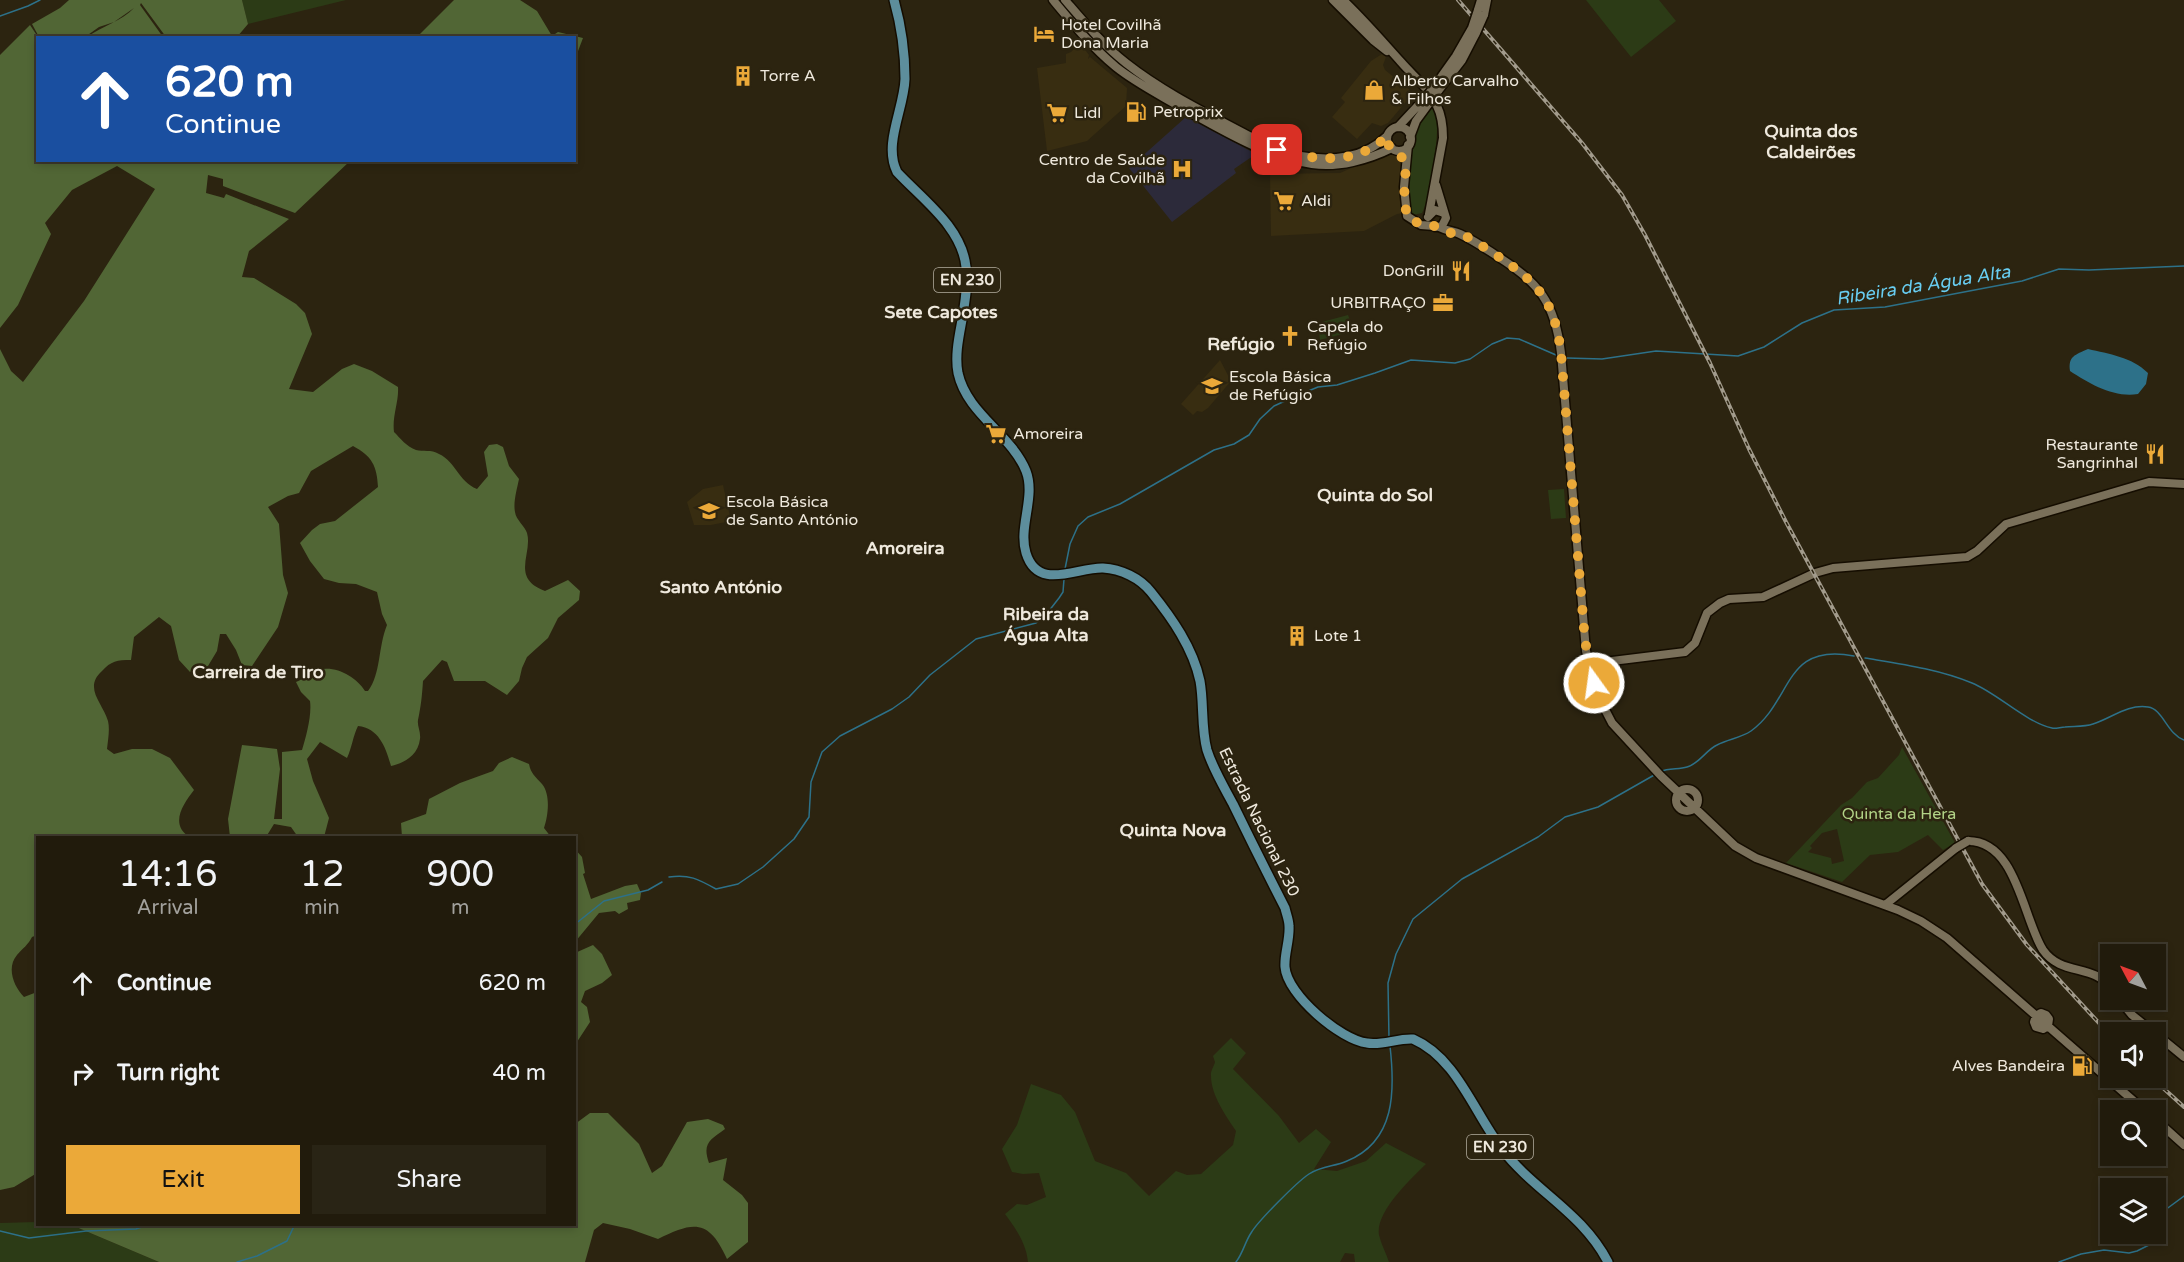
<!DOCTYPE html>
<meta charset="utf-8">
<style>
body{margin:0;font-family:"Varela Round",sans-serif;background:#292415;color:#f1f3f6;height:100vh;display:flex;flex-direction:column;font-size:22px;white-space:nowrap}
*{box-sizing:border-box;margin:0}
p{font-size:20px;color:#a2a19d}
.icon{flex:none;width:33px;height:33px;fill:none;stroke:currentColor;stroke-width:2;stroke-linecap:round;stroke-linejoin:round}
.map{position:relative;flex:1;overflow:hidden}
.details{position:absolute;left:36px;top:836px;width:540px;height:390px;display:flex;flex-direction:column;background:#211b0c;border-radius:0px;box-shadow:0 3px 9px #0003,0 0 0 2px #3e392d}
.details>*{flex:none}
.guide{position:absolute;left:36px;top:36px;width:540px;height:126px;border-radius:0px;box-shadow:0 3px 9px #0003,0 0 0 2px #3e392d;background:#1a4fa0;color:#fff;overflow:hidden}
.needle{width:39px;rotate:311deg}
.tools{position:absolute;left:2100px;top:944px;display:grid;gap:12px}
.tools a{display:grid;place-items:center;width:66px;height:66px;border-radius:0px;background:#211b0c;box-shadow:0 3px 9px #0003,0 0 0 2px #3e392d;font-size:30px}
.pin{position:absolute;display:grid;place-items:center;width:51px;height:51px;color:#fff;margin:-26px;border-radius:12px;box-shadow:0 3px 9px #0006}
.me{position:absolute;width:66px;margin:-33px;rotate:346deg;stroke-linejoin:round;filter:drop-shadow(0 0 4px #0008)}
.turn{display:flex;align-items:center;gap:21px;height:126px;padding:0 30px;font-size:27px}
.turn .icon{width:78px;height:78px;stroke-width:2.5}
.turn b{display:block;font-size:42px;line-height:51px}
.eta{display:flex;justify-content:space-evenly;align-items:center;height:102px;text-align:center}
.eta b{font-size:36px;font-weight:600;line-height:42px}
.cta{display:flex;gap:12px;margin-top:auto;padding:12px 30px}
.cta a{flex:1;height:69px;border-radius:0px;background:#eba939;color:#111;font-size:24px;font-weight:600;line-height:69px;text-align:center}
.cta a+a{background:#292415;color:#f1f3f6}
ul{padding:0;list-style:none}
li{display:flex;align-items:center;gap:18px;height:90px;padding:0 30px}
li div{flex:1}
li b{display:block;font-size:22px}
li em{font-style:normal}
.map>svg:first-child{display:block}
</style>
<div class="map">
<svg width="2184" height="1262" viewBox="0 0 2184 1262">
<rect width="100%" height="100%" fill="#2c2410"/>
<path fill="#382d11" d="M1080 43 1089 55 1088 59 1090 57 1127 88 1126 106 1087 141 1047 151 1037 68 1066 63V54L1071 52Z
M1382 54 1386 57 1383 65 1385 70 1409 89 1410 97 1388 123 1381 126 1372 123 1357 139 1332 117 1345 102 1341 98 1371 61Z
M1388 152 1398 154 1403 161V213L1397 214 1364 231 1271 236 1270 174 1340 173Z
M1220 360 1231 381 1208 408 1202 412 1197 411 1193 415 1181 404Z
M723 485 731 521 711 525H694L687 502 703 489Z"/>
<path fill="#2c2a3a" d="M1186 117 1258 155 1250 158 1234 169 1236 173 1172 222 1129 168Z"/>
<path fill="#2c3b16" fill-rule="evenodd" d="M242 0H346L248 24Z
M1586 0H1659L1676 21 1631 57Z
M1432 106C1435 113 1438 120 1437 129 1437 145 1430 200 1422 213L1413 215C1401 201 1412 151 1414 133L1417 126Z
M1348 315 1354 331 1320 340 1318 323Z
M1564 489 1566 518 1551 519 1548 490Z
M1902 747 1955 843 1943 850 1928 835 1898 852 1870 855 1842 882 1786 863 1841 805 1852 798 1867 782 1878 778 1899 755ZM1837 829 1844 861 1832 864 1831 858 1808 852 1812 848 1810 846 1822 833Z
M1231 1038 1246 1053 1233 1069 1279 1116 1299 1143 1316 1129 1331 1142 1314 1169 1337 1171 1366 1161 1386 1143 1426 1164C1411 1179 1375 1212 1379 1235 1381 1244 1386 1253 1389 1262H1355L1354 1254 1345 1253 1340 1262H1028C1026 1243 1016 1229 1005 1214L1017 1204 1027 1205 1046 1197 1039 1173 1023 1174 1012 1172 1002 1149 1017 1125 1031 1084 1061 1095 1075 1112 1095 1161 1126 1173 1149 1196 1176 1171 1187 1175 1201 1174 1233 1145 1236 1131C1226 1116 1211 1095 1211 1076 1210 1072 1214 1066 1215 1062L1213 1056Z
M37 1222 38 1224H69L159 1262H0V1223Z"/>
<path fill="#516635" d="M69 0H242L248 24 237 37H166L141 3 140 5 163 37H87C102 26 122 21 134 8L114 22 99 27 85 37H39L32 24 60 8Z
M454 0H520L537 11 552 36 558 32 583 38 575 59 574 38 417 37Z
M30 25 38 37V160L350 161 295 213 223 186V179L208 175 206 193 224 198 226 194 289 219 249 251 242 277 254 278 296 304 305 313 312 334 289 389 313 392 342 369 354 364 372 371 398 387C399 402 392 416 394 432 400 438 407 447 416 450 423 452 431 449 439 454 456 462 458 481 477 489L488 476 484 452 489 445 497 444 503 447 509 466 519 479C517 489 513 502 515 512 516 520 525 526 527 533 533 553 510 578 545 591L568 580 580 591 579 600 558 618 548 638 527 657 522 668 519 681 507 695 485 681H454L447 662 442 660 423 681C422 696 421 706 418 720 417 726 421 732 420 739 418 755 405 763 391 766 386 748 379 728 358 726 353 736 352 747 347 758L320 742 307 759 313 781 329 818 324 837H298L291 827 274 824 266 837H230L228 819 242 745 277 749 280 769 274 819H282V752L302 750C306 737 312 715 310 701L301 692 296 682C304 679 310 672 318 670 336 665 356 677 365 691H368C381 674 378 647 387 625L382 614 377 592 356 584 339 583 324 579 310 561 300 543 312 530 320 524 335 521 378 487C377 466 372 456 353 446L311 471 299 493 288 496 268 507 279 524 283 575 288 593 278 627 252 666 242 665 236 650 226 634H220L217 651 208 666 190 672 179 660 171 626 159 617 134 637 131 660C117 660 111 661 102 671 83 688 103 703 108 721 110 729 108 740 107 749L114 754 132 749H152L170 758 194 790C183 804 169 825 190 837H38L37 935 32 937C28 945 23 948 17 955 6 968 14 987 24 997L37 992V1173L14 1187 0 1190V349L11 371 23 382 84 301 155 189 117 166 72 190 45 223 51 234 18 305 0 328V55Z
M512 757 529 764C531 774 535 776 542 784 551 795 548 816 544 828L551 837H402L401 823 426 814 429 799 460 783 493 771 499 763Z
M574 848 582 857 585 873 583 874 591 899 625 886 637 884 641 893 640 900 627 903 628 909 619 914 615 911 599 913 575 942Z
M593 945 602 954 612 975 602 983 585 991 581 1002 587 1007 590 1022 575 1045V953Z
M590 1113H608L639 1144 652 1173 662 1166 687 1122 708 1119 723 1125 725 1129C710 1140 702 1143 709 1163L727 1158 723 1180 742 1195 748 1203V1242L727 1259C709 1219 694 1221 658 1239L630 1229 603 1223 594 1230 585 1262H159L69 1224H574L575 1124Z"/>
<path fill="#2d7189" d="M2088 349C2109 354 2132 357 2148 373L2146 384 2138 394C2114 398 2090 384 2070 371 2068 356 2075 355 2088 349Z"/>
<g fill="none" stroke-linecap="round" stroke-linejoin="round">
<path stroke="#2d7189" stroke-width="1.5" d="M0 16 28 6 40 0
M1567 358 1602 359 1656 351 1738 356 1764 347 1802 323 1834 310 1885 307 2022 281 2059 269 2089 270 2184 266
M1065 569 1070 544 1078 526 1088 517 1120 504 1214 450 1234 444 1249 435 1260 419 1274 406 1296 396 1318 387 1337 385 1375 373 1411 360 1455 363 1470 359 1492 344 1507 338 1519 339 1556 355
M1865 658C1901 664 1938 669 1972 683 1997 693 2027 723 2052 728 2055 729 2061 727 2065 727 2074 726 2084 727 2093 724 2112 718 2127 704 2148 707 2163 709 2167 734 2184 740
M1660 772C1669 767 1678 770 1687 767 1699 764 1706 750 1717 745 1728 739 1741 738 1751 731 1793 701 1783 642 1854 656
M669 877C689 874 698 879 716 889L738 884 763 867 794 839 809 817 811 782 822 752 840 736 892 709 909 697 930 675 976 639 1036 623 1045 616 1059 598 1063 592 1064 579
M574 925 604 901 648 890 662 882
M1389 1038 1388 983 1396 954 1413 919 1462 879 1538 837 1565 817 1598 807 1656 774
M0 1231 29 1238 86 1231 136 1229 150 1224
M237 1262 257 1256 287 1241 295 1224
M1236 1262C1243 1253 1245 1242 1251 1233 1258 1221 1297 1182 1309 1174 1323 1165 1334 1167 1347 1161 1396 1141 1395 1090 1390 1046
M2059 1262 2081 1254 2104 1250 2129 1253 2137 1251 2149 1245 2160 1231 2161 1213 2184 1196"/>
<g stroke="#150d00" stroke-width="11">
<path id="secondary" d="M1053 0C1073 24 1092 47 1116 67 1136 83 1160 95 1182 108 1222 130 1266 157 1312 164 1338 168 1368 160 1392 148
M1065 0C1084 22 1103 45 1126 63 1164 93 1210 115 1253 138
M1333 0 1373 40 1387 51
M1343 0C1364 20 1382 41 1401 62 1414 77 1429 88 1437 106 1442 116 1443 127 1443 138L1429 214
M1478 10 1481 0
M1484 15 1487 0
M1434 87 1456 56 1472 28
M1438 91 1462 60 1476 33
M1398 127 1426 97
M1387 139a12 12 0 1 1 24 0a12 12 0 1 1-24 0Z
M1410 137 1416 121 1430 102
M1408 145 1404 187 1407 216 1421 225 1434 226
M1301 156C1331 162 1365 158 1387 136
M1428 217 1435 210 1444 213
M1435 227 1442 226 1446 218 1436 185
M1439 227C1447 231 1453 231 1460 234 1473 240 1485 248 1497 256 1539 282 1555 303 1561 353L1586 651 1596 692 1612 723 1661 776 1735 846 1756 858 1898 910 1921 921 1947 938 2144 1110
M1590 666 1604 662 1685 652 1695 643 1707 613 1720 603 1729 599 1763 597 1815 573 1833 568 1967 557 1977 551 2006 524 2149 482 2184 484
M1676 800a11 11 0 1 1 22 0a11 11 0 1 1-22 0Z
M1968 841C2017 841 2023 919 2043 950 2061 976 2093 964 2110 987
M1885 905 1956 848
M2119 999 2132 1015 2153 1032
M2036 1016 2034 1022 2036 1027 2043 1029 2048 1026
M2036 1016 2041 1013 2046 1015 2049 1019 2048 1026
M2156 1034 2184 1057
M2156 1120 2184 1145"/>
</g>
<g stroke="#150d00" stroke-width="12">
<path id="primary" d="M894 0C901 25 905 54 905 79 904 109 883 144 897 172 922 199 962 227 966 267 968 281 966 294 964 308 961 329 954 352 958 373 967 414 1011 434 1026 471 1036 497 1018 527 1026 553 1038 592 1077 567 1103 568 1121 569 1140 578 1151 592 1172 618 1193 648 1200 681 1204 703 1201 728 1207 750 1213 769 1224 787 1233 804 1250 839 1267 873 1285 908 1286 913 1289 920 1289 926 1290 940 1284 954 1285 967 1287 995 1341 1040 1367 1043 1381 1046 1398 1038 1413 1039 1457 1058 1474 1113 1502 1149 1534 1191 1582 1212 1608 1262"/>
</g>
<use href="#secondary" stroke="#7a705a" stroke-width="8"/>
<use href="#primary" stroke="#5d8e9c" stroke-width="9"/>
<g stroke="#a29b8c" stroke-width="4">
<path id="rail" d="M1458 0 1582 143 1622 195 1645 235 1710 363 1749 449 1786 522 1982 884 2027 945 2110 1035
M2151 1077 2184 1107"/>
</g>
<use href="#rail" stroke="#2c2410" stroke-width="1.5" stroke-dasharray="4.5" stroke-linecap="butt"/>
<g stroke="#150d00" stroke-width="11" stroke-linecap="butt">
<path id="secondary-bridge" d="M1472 28 1478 10
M1476 33 1484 15
M1426 97 1434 87
M1430 102 1438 91
M1956 848 1968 841"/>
</g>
<use href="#secondary-bridge" stroke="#7a705a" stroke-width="8"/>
</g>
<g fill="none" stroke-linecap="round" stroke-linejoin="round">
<path stroke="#eba939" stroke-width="10" stroke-dasharray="0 18" d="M1277 150C1314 160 1357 166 1387 136L1389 146 1396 150 1406 163 1404 199 1407 216C1422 228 1425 222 1440 228 1443 229 1446 231 1448 232 1451 234 1455 232 1458 233 1466 235 1482 246 1490 251 1536 281 1554 297 1561 353L1585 641 1594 683"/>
</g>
<defs>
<g id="hotel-bare" transform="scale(1.62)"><path d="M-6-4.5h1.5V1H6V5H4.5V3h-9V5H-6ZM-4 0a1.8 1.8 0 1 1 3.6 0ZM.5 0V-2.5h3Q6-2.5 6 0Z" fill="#eba939" stroke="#2c2410" stroke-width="2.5" paint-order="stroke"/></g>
<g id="building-bare" transform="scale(1.62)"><path d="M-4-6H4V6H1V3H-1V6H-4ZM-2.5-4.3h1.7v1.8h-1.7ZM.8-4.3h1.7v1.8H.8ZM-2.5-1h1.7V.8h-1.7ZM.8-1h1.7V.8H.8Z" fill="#eba939" stroke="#2c2410" stroke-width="2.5" paint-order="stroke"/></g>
<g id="shop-bare" transform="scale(1.62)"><path d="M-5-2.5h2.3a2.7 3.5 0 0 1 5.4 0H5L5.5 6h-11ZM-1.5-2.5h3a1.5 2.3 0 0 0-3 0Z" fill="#eba939" stroke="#2c2410" stroke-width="2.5" paint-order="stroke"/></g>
<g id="fuel-bare" transform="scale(1.62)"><path d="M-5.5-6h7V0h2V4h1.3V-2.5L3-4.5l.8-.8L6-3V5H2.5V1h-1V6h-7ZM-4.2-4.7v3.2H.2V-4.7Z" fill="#eba939" stroke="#2c2410" stroke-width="2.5" paint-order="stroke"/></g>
<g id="supermarket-bare" transform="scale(1.62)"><path d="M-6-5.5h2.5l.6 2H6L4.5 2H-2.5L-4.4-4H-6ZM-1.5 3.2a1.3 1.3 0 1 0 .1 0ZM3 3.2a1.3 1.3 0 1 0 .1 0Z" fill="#eba939" stroke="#2c2410" stroke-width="2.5" paint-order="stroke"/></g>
<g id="hospital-bare" transform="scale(1.62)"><path d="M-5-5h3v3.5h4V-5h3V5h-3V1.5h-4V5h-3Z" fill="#eba939" stroke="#2c2410" stroke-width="2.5" paint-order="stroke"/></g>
<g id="restaurant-bare" transform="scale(1.62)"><path d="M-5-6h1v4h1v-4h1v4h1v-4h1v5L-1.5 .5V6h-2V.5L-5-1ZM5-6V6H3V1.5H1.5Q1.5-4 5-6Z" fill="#eba939" stroke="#2c2410" stroke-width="2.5" paint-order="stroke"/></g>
<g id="office-bare" transform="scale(1.62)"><path d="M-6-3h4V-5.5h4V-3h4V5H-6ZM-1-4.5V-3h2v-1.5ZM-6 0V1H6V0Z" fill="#eba939" stroke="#2c2410" stroke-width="2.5" paint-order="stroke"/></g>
<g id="church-bare" transform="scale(1.62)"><path d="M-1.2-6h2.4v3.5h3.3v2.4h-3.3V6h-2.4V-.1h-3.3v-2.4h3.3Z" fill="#eba939" stroke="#2c2410" stroke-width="2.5" paint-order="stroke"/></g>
<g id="school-bare" transform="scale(1.62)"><path d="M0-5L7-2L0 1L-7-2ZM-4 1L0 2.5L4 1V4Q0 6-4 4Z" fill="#eba939" stroke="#2c2410" stroke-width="2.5" paint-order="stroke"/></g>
</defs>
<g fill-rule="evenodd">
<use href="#hotel-bare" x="1044" y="34"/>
<use href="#building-bare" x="743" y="76"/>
<use href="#shop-bare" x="1374" y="90"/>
<use href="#fuel-bare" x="1136" y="112"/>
<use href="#supermarket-bare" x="1057" y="113"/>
<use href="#hospital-bare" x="1182" y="169"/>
<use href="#supermarket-bare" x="1284" y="201"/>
<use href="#restaurant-bare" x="1461" y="271"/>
<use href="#office-bare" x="1443" y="303"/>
<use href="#church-bare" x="1290" y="336"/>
<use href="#school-bare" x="1212" y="386"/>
<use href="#supermarket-bare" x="996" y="434"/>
<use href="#restaurant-bare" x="2155" y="454"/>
<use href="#school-bare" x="709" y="511"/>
<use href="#building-bare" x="1297" y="636"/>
<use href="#fuel-bare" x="2082" y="1066"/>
</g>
<g text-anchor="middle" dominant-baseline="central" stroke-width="5" stroke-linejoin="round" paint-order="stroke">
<g fill="#2c2410" stroke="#b4aea0" stroke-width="1.5">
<rect x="934" y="268" width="66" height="24" rx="4.5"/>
<rect x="1467" y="1135" width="66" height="24" rx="4.5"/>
</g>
<g font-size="15" font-weight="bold" fill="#efe9dd">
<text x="967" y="280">EN 230</text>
<text x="1500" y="1147">EN 230</text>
</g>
<g font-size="16" fill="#efe9dd" stroke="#2c2410" text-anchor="start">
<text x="1061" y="25">Hotel Covilhã<tspan x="1061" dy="18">Dona Maria</tspan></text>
<text x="760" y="76">Torre A</text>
<text x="1391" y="81">Alberto Carvalho<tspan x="1391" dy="18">&amp; Filhos</tspan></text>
<text x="1153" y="112">Petroprix</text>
<text x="1074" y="113">Lidl</text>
<text x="1165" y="160" text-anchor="end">Centro de Saúde<tspan x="1165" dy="18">da Covilhã</tspan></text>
<text x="1301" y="201">Aldi</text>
<text x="1444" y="271" text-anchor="end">DonGrill</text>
<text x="1426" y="303" text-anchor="end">URBITRAÇO</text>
<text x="1307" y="327">Capela do<tspan x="1307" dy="18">Refúgio</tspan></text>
<text x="1229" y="377">Escola Básica<tspan x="1229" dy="18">de Refúgio</tspan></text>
<text x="1013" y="434">Amoreira</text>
<text x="2138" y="445" text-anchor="end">Restaurante<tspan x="2138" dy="18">Sangrinhal</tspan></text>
<text x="726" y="502">Escola Básica<tspan x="726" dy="18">de Santo António</tspan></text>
<text x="1314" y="636">Lote 1</text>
<text x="2065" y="1066" text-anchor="end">Alves Bandeira</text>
</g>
<g font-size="16" fill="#b2d387" stroke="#2c2410">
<text x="1899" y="814">Quinta da Hera</text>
</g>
<g font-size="16" fill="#efe9dd" stroke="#2c2410">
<text transform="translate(1259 822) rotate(64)">Estrada Nacional 230</text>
</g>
<g font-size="18" font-weight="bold" fill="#efe9dd" stroke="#2c2410">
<text x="1811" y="131">Quinta dos<tspan x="1811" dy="21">Caldeirões</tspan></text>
<text x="941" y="312">Sete Capotes</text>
<text x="1241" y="344">Refúgio</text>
<text x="1375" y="495">Quinta do Sol</text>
<text x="905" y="548">Amoreira</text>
<text x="721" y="587">Santo António</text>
<text x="1046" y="614">Ribeira da<tspan x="1046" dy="21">Água Alta</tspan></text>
<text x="258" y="672">Carreira de Tiro</text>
<text x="1173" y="830">Quinta Nova</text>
</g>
<g font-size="18" font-style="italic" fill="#68cdf1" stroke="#2c2410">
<text transform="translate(1923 285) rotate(-9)">Ribeira da Água Alta</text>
</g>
</g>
</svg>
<div class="tools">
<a><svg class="needle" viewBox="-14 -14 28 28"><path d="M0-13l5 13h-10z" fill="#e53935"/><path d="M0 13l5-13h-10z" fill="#a2a19d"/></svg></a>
<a><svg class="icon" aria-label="sound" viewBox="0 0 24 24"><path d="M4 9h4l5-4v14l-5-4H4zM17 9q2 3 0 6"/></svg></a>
<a><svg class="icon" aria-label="search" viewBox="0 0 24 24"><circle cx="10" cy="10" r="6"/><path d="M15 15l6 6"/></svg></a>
<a><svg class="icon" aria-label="layers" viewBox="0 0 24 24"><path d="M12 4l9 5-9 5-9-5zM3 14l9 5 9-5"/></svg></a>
</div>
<div class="pin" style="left:1277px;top:150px;background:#d93025"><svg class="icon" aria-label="arrive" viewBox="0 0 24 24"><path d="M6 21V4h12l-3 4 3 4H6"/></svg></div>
<svg class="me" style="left:1594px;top:683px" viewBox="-20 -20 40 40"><circle r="17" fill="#eba939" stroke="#fff" stroke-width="3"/><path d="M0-11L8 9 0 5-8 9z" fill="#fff"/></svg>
<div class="guide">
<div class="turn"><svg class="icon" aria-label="ahead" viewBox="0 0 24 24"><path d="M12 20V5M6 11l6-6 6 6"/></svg><div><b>620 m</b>Continue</div></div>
</div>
<section class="details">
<div class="eta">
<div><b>14:16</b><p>Arrival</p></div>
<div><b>12</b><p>min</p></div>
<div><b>900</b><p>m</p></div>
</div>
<ul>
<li><svg class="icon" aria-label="ahead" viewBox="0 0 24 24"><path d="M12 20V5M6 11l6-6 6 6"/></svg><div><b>Continue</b></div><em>620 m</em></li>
<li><svg class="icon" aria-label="right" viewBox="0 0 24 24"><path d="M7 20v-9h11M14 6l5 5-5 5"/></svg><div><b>Turn right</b></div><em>40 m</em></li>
</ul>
<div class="cta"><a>Exit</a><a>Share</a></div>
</section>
</div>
